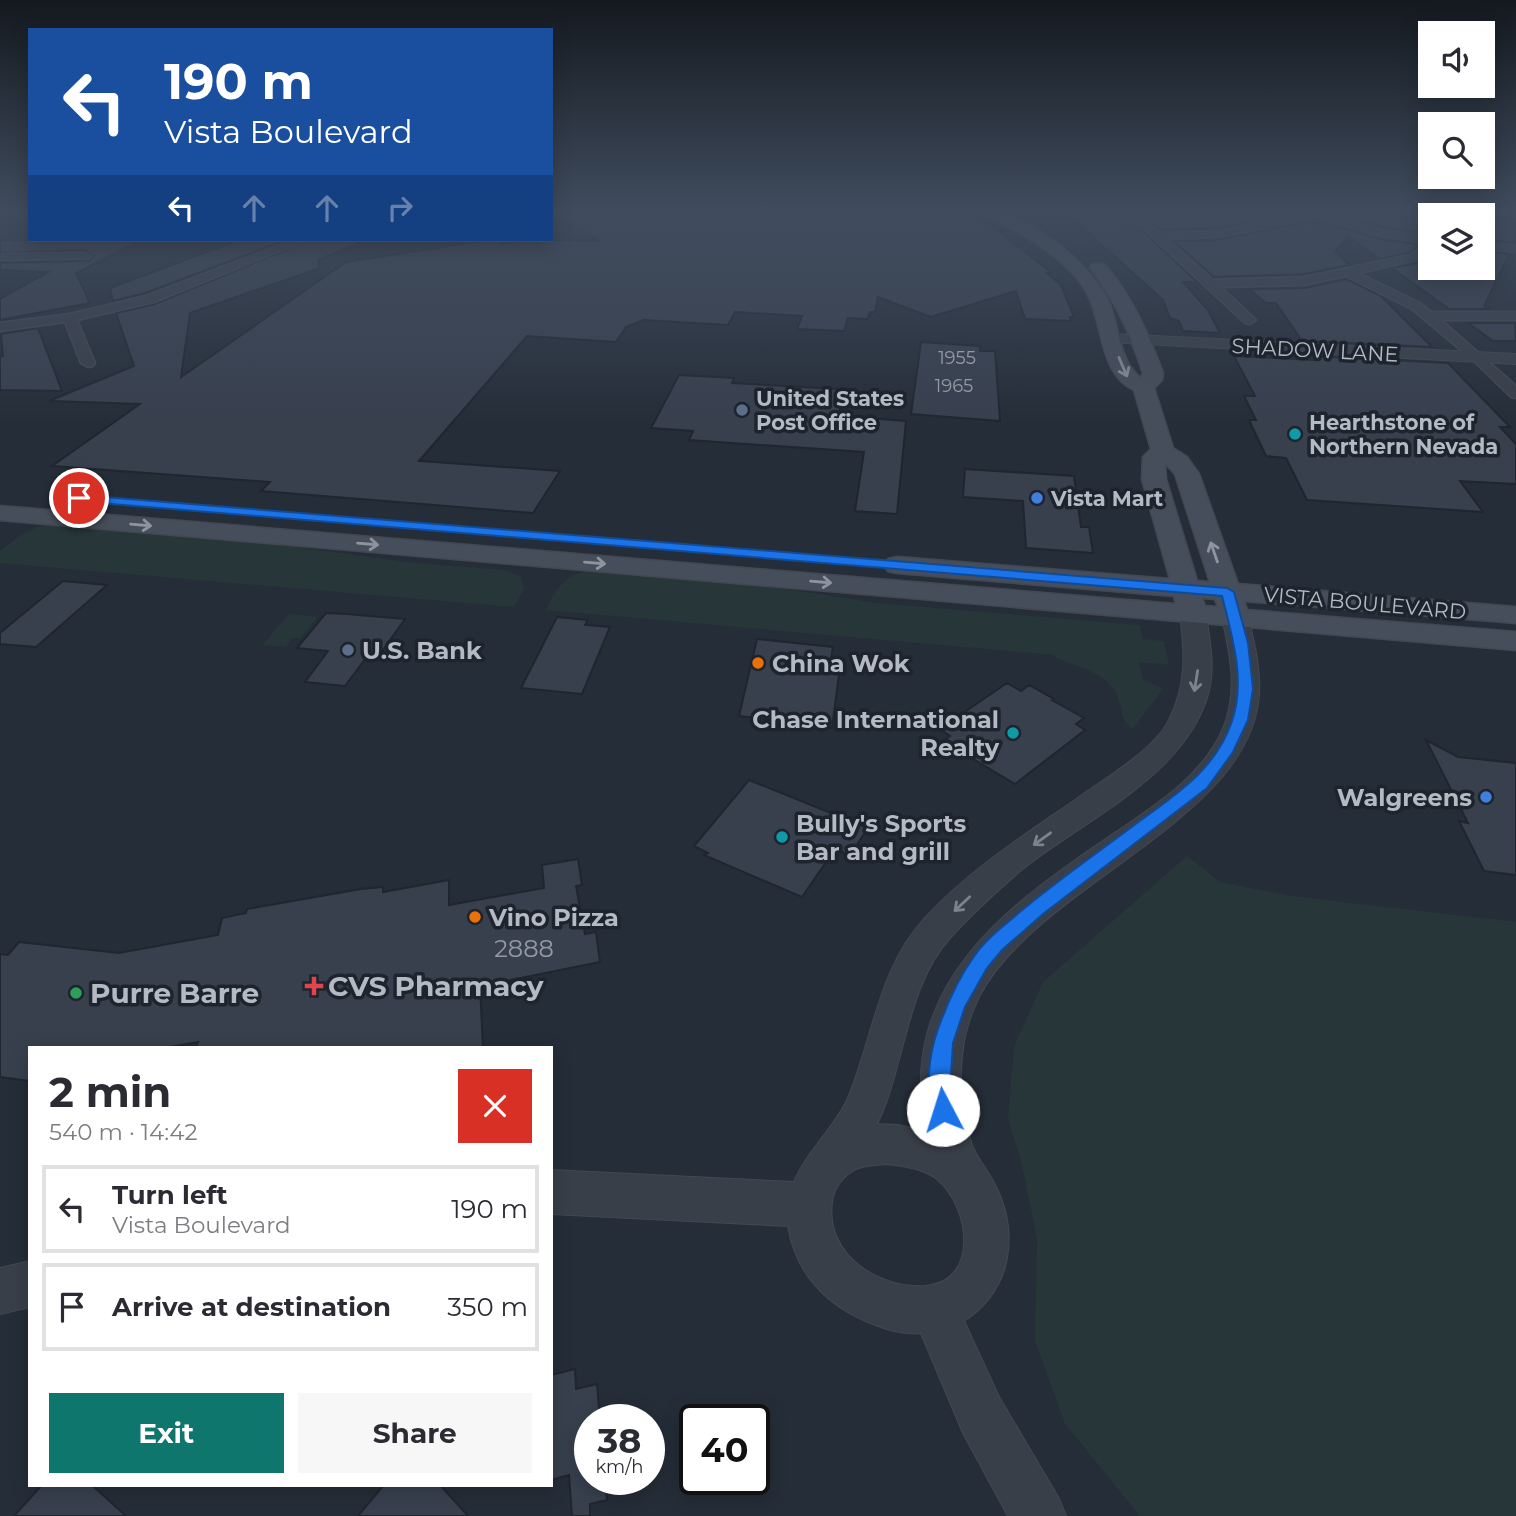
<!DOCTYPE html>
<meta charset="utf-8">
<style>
body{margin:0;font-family:Montserrat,sans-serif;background:#f7f7f7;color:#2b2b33;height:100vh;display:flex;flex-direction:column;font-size:26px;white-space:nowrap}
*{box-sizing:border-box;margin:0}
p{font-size:23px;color:#7c7c81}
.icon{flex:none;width:38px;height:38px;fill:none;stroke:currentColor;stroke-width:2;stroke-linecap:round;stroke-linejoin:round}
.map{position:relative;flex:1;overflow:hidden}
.drawer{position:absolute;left:28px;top:1046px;width:525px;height:441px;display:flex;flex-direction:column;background:#fff;border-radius:0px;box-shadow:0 4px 18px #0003}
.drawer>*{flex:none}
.top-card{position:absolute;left:28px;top:28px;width:525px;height:214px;border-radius:0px;box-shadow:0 4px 18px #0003;background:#1a4fa0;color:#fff;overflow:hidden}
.tools{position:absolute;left:1418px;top:21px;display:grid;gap:14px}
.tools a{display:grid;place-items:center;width:77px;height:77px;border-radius:0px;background:#fff;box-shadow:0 4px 18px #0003;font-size:35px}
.speed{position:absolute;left:574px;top:1404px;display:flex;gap:14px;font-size:35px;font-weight:700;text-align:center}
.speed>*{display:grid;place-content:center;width:91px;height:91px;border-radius:50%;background:#fff;box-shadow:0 4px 18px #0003;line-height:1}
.speed small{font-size:18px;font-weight:400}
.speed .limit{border:4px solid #111;border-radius:10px;background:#fff;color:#111}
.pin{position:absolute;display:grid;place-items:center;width:60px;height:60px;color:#fff;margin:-30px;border:4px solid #fff;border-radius:50%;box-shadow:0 2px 7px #0007}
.me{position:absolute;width:77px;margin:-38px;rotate:355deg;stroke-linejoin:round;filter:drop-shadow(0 0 5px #0008)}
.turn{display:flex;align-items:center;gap:24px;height:147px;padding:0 21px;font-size:32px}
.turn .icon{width:91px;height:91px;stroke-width:2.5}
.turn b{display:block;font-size:49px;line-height:60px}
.lanes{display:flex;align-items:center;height:66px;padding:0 21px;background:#0003;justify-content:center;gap:35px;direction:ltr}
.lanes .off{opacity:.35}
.round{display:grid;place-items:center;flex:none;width:74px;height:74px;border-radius:0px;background:#f7f7f7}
.headline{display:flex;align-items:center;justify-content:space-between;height:119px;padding:0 21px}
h1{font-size:42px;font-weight:700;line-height:52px}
.cta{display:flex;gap:14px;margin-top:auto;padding:14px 21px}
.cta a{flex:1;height:80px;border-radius:0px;background:#0f766e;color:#fff;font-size:28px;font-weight:700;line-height:80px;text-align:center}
.cta a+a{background:#f7f7f7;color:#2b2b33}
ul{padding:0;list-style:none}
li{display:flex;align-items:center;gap:21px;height:88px;margin:0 14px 10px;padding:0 7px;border:4px solid #e1e1e2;border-radius:0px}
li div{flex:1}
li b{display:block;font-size:26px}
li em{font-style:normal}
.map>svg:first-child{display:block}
</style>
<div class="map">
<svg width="1516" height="1516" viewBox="0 0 1516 1516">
<rect width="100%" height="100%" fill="#252d38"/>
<path fill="#273639" d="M50 525 256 542 416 563 505 570 521 577 524 588 514 607 0 563V551C16 539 30 526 50 525Z
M586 572 766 586 877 603 1140 625 1143 639 1164 641 1169 665 1139 662 1143 679 1163 689 1133 729C1120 719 1123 714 1119 700 1111 673 1079 668 1056 658L1054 655 546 610C556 590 562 576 586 572Z
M289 614 318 617 301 638H293L286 647 262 645Z
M1187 856 1220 882 1291 896 1516 922V1516H1140L1065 1424 1035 1341 1037 1238 1020 1157 1008 1119 1014 1046 1043 982Z"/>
<path fill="#38404e" stroke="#20262f" stroke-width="2" d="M555 211H670V215L716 216V211H873L875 217 916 211H953L978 221 984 220 1052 273H1047L1061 285 1074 317H1070L1071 321 1025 319 1016 291 931 317 878 297 875 312H870L868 319 848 318 844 331 797 329 802 316 735 312 728 325 644 320 626 327 616 342 527 336 419 461 560 471 533 513 261 491 270 482 52 466 140 404 49 401 134 366 116 313 155 304 310 240H366L318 260 320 268 190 313 181 377 346 262 489 240H497L503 244 523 240H598Z
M1064 211H1096L1145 233 1197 282H1183L1208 310 1220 333 1183 331 1179 321 1170 318 1163 300Z
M1120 211H1274L1287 215 1217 228 1161 230 1141 218Z
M1345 211H1430V234L1382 227 1339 215Z
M1487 217 1516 221 1514 243 1482 239Z
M1308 222 1322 226V222L1380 239 1416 244V248L1408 253 1379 259 1348 236 1335 251 1349 265 1305 274 1214 277 1174 241 1217 240Z
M0 240H141L76 273 90 303 0 320V299L48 272 0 270V263L89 261 94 256 85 250 0 253Z
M239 240H286L145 293 113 301 110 288Z
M1482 251 1509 254 1484 306 1490 309H1449L1392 268 1418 263 1430 254V268H1482Z
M1346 279 1381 296 1432 347 1302 341 1276 303H1266L1249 289 1305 288Z
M1468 323H1515L1516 341H1493Z
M38 328 62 391 0 390V357L3 356 1 334Z
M921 342 980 346V351H995L1000 421 911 414Z
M1234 356 1316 360 1312 356 1448 363 1510 427H1500L1516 444V484L1460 481 1483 512 1307 500 1286 458 1266 456 1249 420H1256L1244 396H1255Z
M679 375 734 378 732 383 837 389 834 401 841 402 839 416 906 421 897 514 855 511 864 452 689 440 693 431 651 428Z
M965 469 1074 476 1081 527H1089L1093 553 1026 548 1023 501 963 497Z
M63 581 107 585 36 647 0 644V633Z
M326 613 347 614 405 619 380 654H369L345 686 305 682 328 651 297 648Z
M557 617 588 620 585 625 610 627 582 694 521 688Z
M757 639 833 647 830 666 840 667 832 728 739 716Z
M1007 683 1021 691 1029 685 1054 699 1052 700 1084 718 1076 724 1085 730 1015 784 963 753 965 751 946 739 950 736 940 729Z
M1426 740 1458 757 1516 763V875L1484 871 1459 821 1468 823Z
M749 780 868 828 850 855 835 849 802 897 704 855 708 853 694 846Z
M578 859 582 885 576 886 585 934 596 932 600 962 480 986 483 1048H196L198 1042 165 1048H30V1081L0 1077V954L8 955 19 942 119 953 218 935 222 918 246 913 247 909 361 889 383 887V892L449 880V905L544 888 542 865Z
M575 1369 576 1389 597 1384 600 1419H590V1479H605L607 1500 590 1504V1516H572L569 1475 551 1480V1375Z
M41 1486H93L126 1516H14Z
M383 1486H441L468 1516H358Z"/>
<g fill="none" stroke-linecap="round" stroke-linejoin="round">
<g stroke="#424852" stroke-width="3">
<path id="minor" d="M1099 211C1118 210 1146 220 1160 233L1217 231 1322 211H1342L1330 215 1381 230 1430 237V251L1417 260 1358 273 1420 303 1431 312H1516V320H1441L1516 386V398L1511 397 1474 361 1412 309 1346 276 1305 285 1221 287 1256 320 1250 324 1245 323 1146 231ZM1316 218 1380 236 1419 242V249L1409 255 1305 277 1213 280 1167 239 1217 237Z
M1477 211 1516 212V218Z
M293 240H307L154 302 77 320 95 363 93 366 88 367 81 363 65 322 0 331V323L70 314 146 296Z
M1482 242 1516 246V252L1482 248Z
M85 253 91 256 89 258 0 260 2 254Z"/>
</g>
<g stroke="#424852" stroke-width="2">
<path id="tertiary" d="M1114 334 1516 354V364L1108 342 1106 339 1108 336Z
M1193 606 1202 609 1206 614C1210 642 1216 670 1207 698 1181 779 1081 821 1019 872 996 892 971 915 950 938 906 986 905 1067 877 1124L897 1125 926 1131C895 984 1009 904 1116 832 1156 805 1205 774 1224 726 1238 690 1230 654 1222 617L1226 612 1235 609 1244 612 1248 617C1254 642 1261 669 1259 695 1250 821 1040 883 980 995 956 1041 956 1096 972 1145 977 1158 986 1168 993 1181 1020 1231 1013 1289 964 1321L999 1397 1058 1497 1066 1516H1008L963 1433 921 1333C902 1335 885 1329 868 1322 825 1304 796 1273 788 1226L551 1214V1170L794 1182C808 1149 837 1126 850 1093 873 1035 880 966 925 918 968 871 1023 836 1075 800 1101 781 1153 751 1168 722 1187 686 1185 653 1180 614L1184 609ZM888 1164C905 1167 924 1168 938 1180 970 1207 980 1281 926 1286 878 1289 825 1255 832 1202 834 1188 843 1175 856 1169 866 1165 878 1165 888 1164Z
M30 1261V1307L0 1314V1268Z"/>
</g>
<g stroke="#424852" stroke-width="3">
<path id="secondary" d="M980 211C1026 209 1092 264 1110 305 1119 328 1120 364 1141 378L1143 373C1129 330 1117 304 1090 267L1092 264H1104C1132 296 1148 333 1163 373L1162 380 1154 388 1173 448 1187 457 1199 474 1238 584 1516 607V623L1244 601 1247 610 1516 632V650L0 520V506L1176 604 1174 596 897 573 888 571 884 565 888 559 897 557 1170 579 1142 479 1143 457 1151 449 1134 390C1098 374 1104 321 1086 291 1070 264 1040 244 1013 229 1002 223 988 219 980 211ZM1165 463 1175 474 1210 582 1197 581 1166 479ZM1202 598 1215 599 1218 607 1205 606Z"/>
</g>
<use href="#minor" fill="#393f49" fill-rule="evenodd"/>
<use href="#tertiary" fill="#393f49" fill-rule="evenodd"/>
<use href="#secondary" fill="#474e5b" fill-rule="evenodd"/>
</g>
<defs><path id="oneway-shaft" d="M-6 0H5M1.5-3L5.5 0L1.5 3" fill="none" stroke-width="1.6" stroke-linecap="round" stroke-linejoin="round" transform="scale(1.75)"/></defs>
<g stroke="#8e949f">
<use href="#oneway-shaft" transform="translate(1123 367) rotate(67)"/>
<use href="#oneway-shaft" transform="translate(141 525) rotate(5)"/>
<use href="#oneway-shaft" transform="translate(368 544) rotate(5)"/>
<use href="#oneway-shaft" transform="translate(1214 552) rotate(-109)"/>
<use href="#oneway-shaft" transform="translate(595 563) rotate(5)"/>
<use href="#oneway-shaft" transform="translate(821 582) rotate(5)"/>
</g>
<g stroke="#7d838d">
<use href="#oneway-shaft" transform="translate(1196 681) rotate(99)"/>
<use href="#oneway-shaft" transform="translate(1042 839) rotate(144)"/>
<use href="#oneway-shaft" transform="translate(962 904) rotate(137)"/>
</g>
<linearGradient id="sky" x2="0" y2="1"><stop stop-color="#14191f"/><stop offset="0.5" stop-color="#404c5e"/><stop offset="1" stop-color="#404c5e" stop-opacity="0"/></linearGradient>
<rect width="1516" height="423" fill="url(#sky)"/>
<path fill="#1a73e8" stroke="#114b97" stroke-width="2" d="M79 495 1227 588 1234 592 1248 643 1253 689 1248 720 1233 752 1207 788 1043 914 1002 950 987 968 965 1007 953 1043 951 1074 954 1110 951 1117 943 1120 935 1117C924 1092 929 1054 938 1029 947 1004 958 979 973 958 984 941 1000 929 1014 917 1055 882 1099 852 1141 820 1179 793 1217 767 1232 721 1246 680 1232 636 1222 596L75 501V496Z"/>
<g fill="#5c6f8a" stroke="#1e242d" stroke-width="2.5">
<circle cx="742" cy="410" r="7"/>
<circle cx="348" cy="650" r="7"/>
</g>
<g fill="#0f9aa8" stroke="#1e242d" stroke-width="2.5">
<circle cx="1295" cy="434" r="7"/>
<circle cx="1013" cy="733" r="7"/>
<circle cx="782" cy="837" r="7"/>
</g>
<g fill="#3f7fe0" stroke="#1e242d" stroke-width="2.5">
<circle cx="1037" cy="498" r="7"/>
<circle cx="1486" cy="797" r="7"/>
</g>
<g fill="#e8710a" stroke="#1e242d" stroke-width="2.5">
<circle cx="758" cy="663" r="7"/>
<circle cx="475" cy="917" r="7"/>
</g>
<path fill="#e0444e" stroke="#1e242d" stroke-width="2.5" d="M310.5 975.5h7v7h7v7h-7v7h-7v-7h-7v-7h7z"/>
<circle fill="#2e9e5b" stroke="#1e242d" stroke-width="2.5" cx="76" cy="993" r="7"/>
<g text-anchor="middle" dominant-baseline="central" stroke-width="7" stroke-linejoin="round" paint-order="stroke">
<g font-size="18" fill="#939aa4">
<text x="957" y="358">1955</text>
<text x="954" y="386">1965</text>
</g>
<g font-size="21" fill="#b4bac4" stroke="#1e242d">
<text transform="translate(1315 350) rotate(3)">SHADOW LANE</text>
<text transform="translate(1365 603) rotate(5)">VISTA BOULEVARD</text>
</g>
<g font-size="21" font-weight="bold" fill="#b4bac4" stroke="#1e242d" text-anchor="start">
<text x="756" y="398">United States<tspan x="756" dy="24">Post Office</tspan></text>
<text x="1309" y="422">Hearthstone of<tspan x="1309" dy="24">Northern Nevada</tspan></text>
<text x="1051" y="498">Vista Mart</text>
</g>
<g font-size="24" font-weight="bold" fill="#b4bac4" stroke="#1e242d" text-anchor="start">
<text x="362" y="650">U.S. Bank</text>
<text x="772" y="663">China Wok</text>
<text x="999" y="719" text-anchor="end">Chase International<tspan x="999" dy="28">Realty</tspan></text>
<text x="1472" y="797" text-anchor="end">Walgreens</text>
<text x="796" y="823">Bully's Sports<tspan x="796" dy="28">Bar and grill</tspan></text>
<text x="489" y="917">Vino Pizza</text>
</g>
<g font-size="24" fill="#939aa4">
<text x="524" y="948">2888</text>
</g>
<g font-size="28" font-weight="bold" fill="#b4bac4" stroke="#1e242d" text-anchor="start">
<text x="328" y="986">CVS Pharmacy</text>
<text x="90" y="993">Purre Barre</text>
</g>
</g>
</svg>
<div class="tools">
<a><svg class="icon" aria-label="sound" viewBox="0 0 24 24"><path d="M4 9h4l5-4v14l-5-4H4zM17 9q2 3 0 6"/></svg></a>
<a><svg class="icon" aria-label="search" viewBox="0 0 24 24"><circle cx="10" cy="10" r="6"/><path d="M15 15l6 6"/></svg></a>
<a><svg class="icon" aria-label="layers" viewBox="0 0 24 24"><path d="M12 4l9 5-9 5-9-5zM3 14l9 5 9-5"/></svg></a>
</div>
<div class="speed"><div>38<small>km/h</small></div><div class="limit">40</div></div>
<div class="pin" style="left:79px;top:498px;background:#d93025"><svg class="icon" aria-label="arrive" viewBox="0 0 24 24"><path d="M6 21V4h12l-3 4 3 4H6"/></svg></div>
<svg class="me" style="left:943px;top:1110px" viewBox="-20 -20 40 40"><circle r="19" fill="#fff"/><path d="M0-13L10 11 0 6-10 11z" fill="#1a73e8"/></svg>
<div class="top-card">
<div class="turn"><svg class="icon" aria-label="left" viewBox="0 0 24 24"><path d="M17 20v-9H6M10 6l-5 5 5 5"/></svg><div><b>190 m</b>Vista Boulevard</div></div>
<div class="lanes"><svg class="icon" aria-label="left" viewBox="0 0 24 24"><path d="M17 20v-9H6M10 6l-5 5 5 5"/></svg><svg class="icon off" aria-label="ahead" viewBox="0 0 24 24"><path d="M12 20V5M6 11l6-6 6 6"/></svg><svg class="icon off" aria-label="ahead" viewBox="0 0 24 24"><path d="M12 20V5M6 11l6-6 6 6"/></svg><svg class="icon off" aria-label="right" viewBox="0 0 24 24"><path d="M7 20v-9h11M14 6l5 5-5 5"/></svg></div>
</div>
<section class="drawer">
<div class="headline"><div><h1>2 min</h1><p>540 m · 14:42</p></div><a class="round" style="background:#d93025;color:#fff"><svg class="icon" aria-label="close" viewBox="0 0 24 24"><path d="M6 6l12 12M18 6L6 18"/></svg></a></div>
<ul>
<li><svg class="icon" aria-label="left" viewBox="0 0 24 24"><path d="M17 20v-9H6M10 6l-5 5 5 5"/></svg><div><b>Turn left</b><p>Vista Boulevard</p></div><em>190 m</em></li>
<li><svg class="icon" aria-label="arrive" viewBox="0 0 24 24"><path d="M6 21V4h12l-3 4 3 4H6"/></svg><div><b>Arrive at destination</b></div><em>350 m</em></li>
</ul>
<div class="cta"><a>Exit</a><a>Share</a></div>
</section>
</div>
